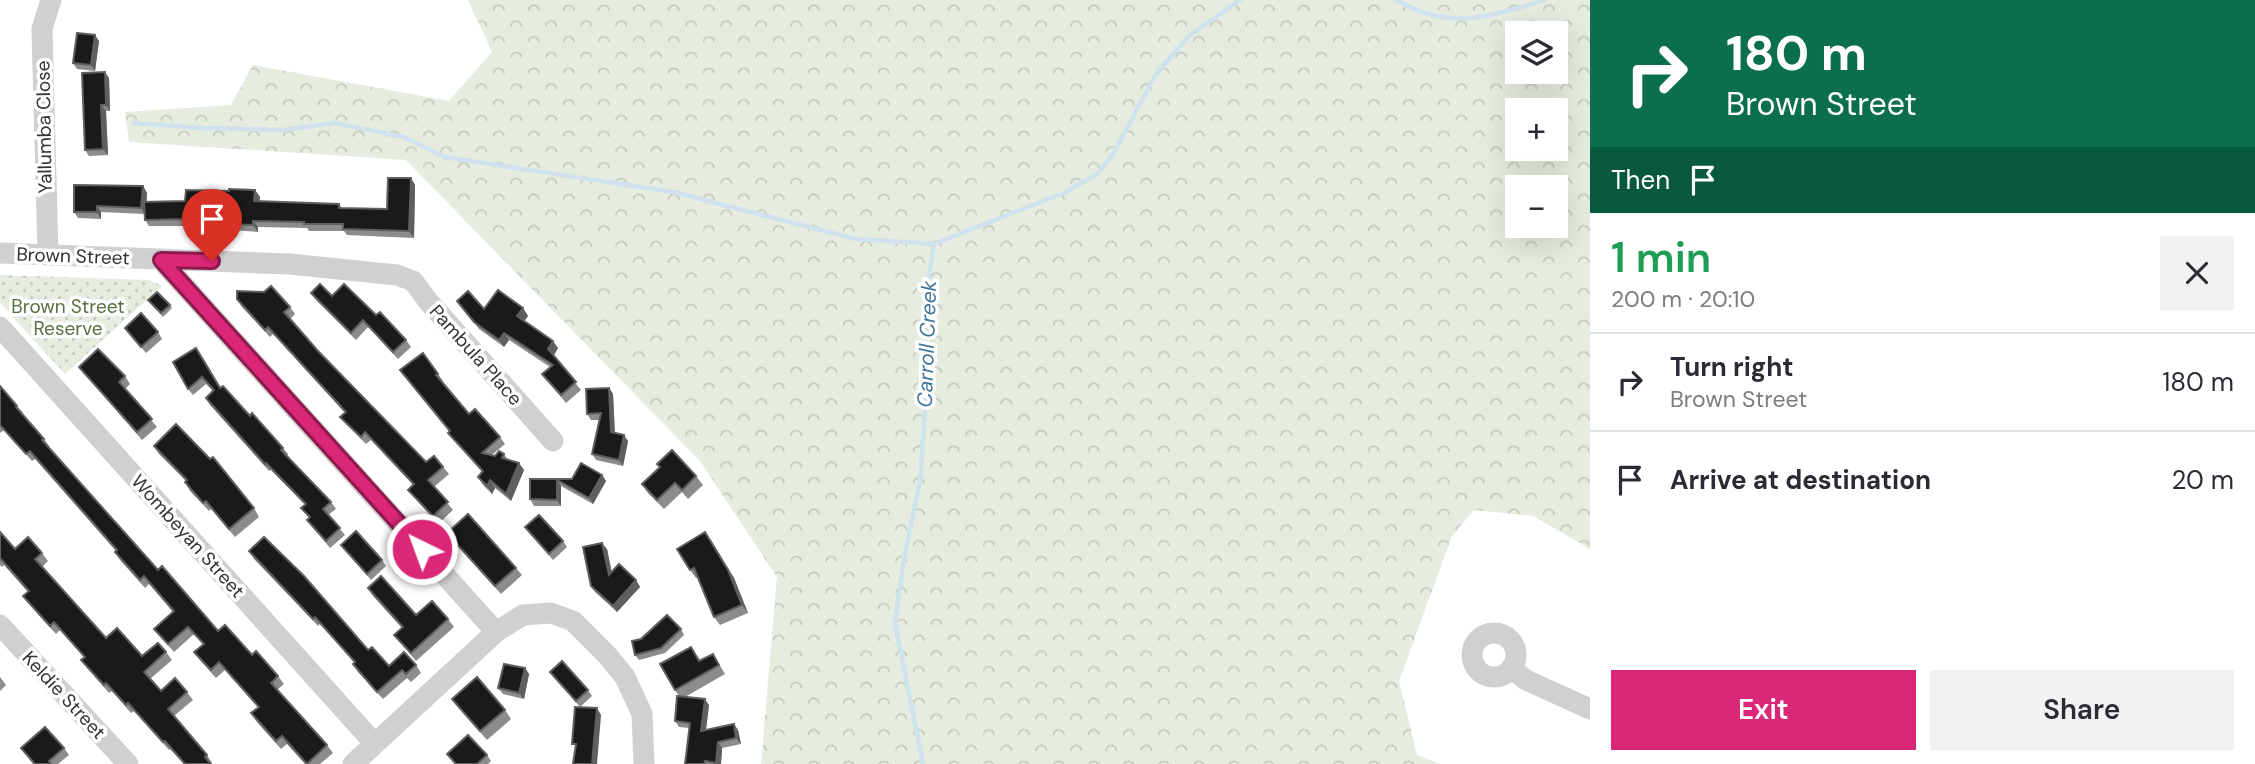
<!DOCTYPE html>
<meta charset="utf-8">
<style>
body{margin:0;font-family:"DM Sans",sans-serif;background:#f2f2f3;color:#2b2b33;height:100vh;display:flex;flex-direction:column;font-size:26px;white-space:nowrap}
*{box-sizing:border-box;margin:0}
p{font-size:23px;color:#7c7c81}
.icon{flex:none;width:38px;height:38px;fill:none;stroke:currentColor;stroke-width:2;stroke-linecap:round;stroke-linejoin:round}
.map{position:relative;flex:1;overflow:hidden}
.sheet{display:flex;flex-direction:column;background:#fff;width:665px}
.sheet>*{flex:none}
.hud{background:#0b6e4f;color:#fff;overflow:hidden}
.buttons{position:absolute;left:1505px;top:21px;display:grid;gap:14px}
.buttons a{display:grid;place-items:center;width:63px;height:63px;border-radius:0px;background:#fff;box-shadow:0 7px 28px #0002;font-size:35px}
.pin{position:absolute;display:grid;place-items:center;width:60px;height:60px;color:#fff;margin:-72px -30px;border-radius:50% 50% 50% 0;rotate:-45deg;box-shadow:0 0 7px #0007}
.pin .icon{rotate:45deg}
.me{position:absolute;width:77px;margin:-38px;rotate:318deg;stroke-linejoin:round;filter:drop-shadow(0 0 5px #0008)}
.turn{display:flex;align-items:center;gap:24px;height:147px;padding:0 21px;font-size:32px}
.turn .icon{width:91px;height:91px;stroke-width:2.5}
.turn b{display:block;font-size:49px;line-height:60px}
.then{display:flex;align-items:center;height:66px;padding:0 21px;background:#0003;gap:14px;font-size:26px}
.round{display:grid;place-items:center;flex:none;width:74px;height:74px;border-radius:0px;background:#f2f2f3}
.headline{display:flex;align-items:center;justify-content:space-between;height:119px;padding:0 21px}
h1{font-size:42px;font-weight:600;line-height:52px;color:#1e9e55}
.cta{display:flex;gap:14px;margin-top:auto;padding:14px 21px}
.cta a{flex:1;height:80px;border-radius:0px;background:#db2777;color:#fff;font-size:28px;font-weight:600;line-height:80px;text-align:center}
.cta a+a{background:#f2f2f3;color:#2b2b33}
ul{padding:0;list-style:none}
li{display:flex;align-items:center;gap:21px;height:98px;padding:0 21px;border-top:2px solid #e1e1e2}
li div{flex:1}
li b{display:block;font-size:26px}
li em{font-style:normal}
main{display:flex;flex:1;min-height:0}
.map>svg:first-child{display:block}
</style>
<main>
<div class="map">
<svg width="1590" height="764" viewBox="0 0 1590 764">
<defs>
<pattern id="forest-crowns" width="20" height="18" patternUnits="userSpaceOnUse" patternTransform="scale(1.75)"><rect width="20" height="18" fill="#e6ecdf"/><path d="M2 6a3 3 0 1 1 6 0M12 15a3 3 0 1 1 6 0" fill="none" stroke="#c6cbc0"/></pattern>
<pattern id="park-dots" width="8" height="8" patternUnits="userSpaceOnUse" patternTransform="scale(1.75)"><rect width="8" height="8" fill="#e6ecdf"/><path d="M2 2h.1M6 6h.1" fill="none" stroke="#c6cbc0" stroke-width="1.8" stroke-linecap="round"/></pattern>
</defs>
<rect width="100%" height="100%" fill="#fff"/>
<path fill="url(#forest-crowns)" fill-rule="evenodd" d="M468 0H1590V549L1533 516 1474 510 1452 536 1399 681 1417 755 1440 764H761L777 577 700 461 406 160 129 142 125 112 231 105 253 65 449 101 492 52ZM1517 33H1556V72H1517ZM1517 110H1556V149H1517ZM1517 187H1556V226H1517Z"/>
<path fill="url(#park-dots)" d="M0 275 149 280 162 286 65 374 0 303Z"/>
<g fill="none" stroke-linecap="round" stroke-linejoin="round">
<path stroke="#cfe2ee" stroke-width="4.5" d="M1397 0C1448 31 1491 17 1544 0
M134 123 201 128 283 130 334 123 404 137 444 157 673 192 856 239 934 244
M923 764 895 623 904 558 920 482 927 384 925 302 934 244 1066 192 1097 174 1112 156 1156 74 1189 36 1240 0"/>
<path stroke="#d0d0d0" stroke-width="21" d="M0 253 290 264 397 275 413 281 428 301 553 441
M48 255 42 29 51 0
M161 260 496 632
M0 327 375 744
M0 625 128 764
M1472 655a22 22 0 1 1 44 0a22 22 0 1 1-44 0Z
M1511 668 1526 680 1590 709
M353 764 496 632 523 615 551 613 573 621 607 655 625 677 642 714 644 764"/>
</g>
<path fill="#8c8c8c" d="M99 41 95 71 77 69 73 63Z
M109 78 110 111H106L108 155 89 156 85 150Z
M411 178 415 185 414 238 347 235 344 231H309L307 228 258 227V232L232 230 227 224V217H206L207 239H193L188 232V226H149L145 220V214L101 212V219L78 218 74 212 143 186 147 193 146 202 185 201 229 191 255 190 260 197 259 201 339 204 342 208 387 209Z
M311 293 332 296 376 315 406 340 411 347 398 359 368 327 356 340 316 300Z
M237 299 290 307 295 314 290 319 318 351 426 462 443 467 449 474 434 487 453 510 438 524 414 497 408 490 413 485 371 440 366 444 346 424 340 417 345 413 273 334 270 337 242 307Z
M457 301 484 309 523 308 528 316 524 321 558 348 553 356 581 390 566 403 542 374 550 367 509 340 504 347 479 329Z
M150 303 170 305 172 308 163 317Z
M125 328 158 332 162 339 146 353Z
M423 353 443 381 442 382 469 414 500 437 505 444 492 455 495 456 504 454 508 460 524 470 511 501 495 488 492 494 483 485 478 477 482 472 454 440 448 433 450 432 400 370Z
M201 355 221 388 283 448 288 454 287 456 331 502 336 509 328 515 345 535 330 548 307 520 309 518 301 508 305 505 271 470 269 471 210 405 206 398 213 391 206 384 193 395 188 389Z
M79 367 125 376 130 384 125 389 157 427 142 440 85 374Z
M0 386 17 406 23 413 22 414 44 439 49 446 48 447 158 570 218 631 252 655 278 676 284 684 277 690 327 745 333 753 320 764H305L287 744 281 749 256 721 251 713 258 707 225 670 216 678 199 659 194 652 203 644 194 634 174 652 160 636 154 629 173 612 149 584 145 588 120 560 115 552 116 551 35 459 32 461 4 430 0 433Z
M609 388 613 394 615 433 628 441 623 466 596 460 592 454 600 420H591L587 414Z
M154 446 254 508 259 517 235 537 211 509 209 511 190 491 185 482 186 481 159 454Z
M657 464 696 476 703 485 688 499 682 492 664 509 648 493 642 484 660 467Z
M602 475 606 481 593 504 561 486V506H534L530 499V479H572Z
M525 527 563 541 567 547 553 560Z
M0 532 15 549 42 553 48 561 42 567 106 638 142 656 166 652 172 660 150 679 161 691 187 692 193 700 174 716 207 755 212 763 211 764H184L170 749 169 750 134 711 131 713 112 691 109 693 87 668 81 660 84 657 60 630 56 634 29 604 23 596 28 592 4 565 2 567 0 565Z
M447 533 516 568 522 575 501 594 453 541Z
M711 540 734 578 748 613 720 625 714 617 698 577 696 578 690 570Z
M341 545 382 560 386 566 371 580Z
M607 549 612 572 636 580 640 587 617 612 595 592 591 586Z
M249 551 389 666 416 665 421 673 411 682 407 678 383 699 358 672 353 664 355 663 320 624 318 626 254 559Z
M368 588 416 615 448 619 454 627 416 661 394 635 402 628 373 596Z
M681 629 684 635 665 653 639 660 635 655 641 639Z
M713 654 725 674 685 697 709 705 706 730H738L741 744 722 748 721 764H685L689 728 679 727 675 721 679 696 675 690 698 656 700 661Z
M525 668 529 674 524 699 503 694 498 688Z
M550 672 588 690 592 696 580 707Z
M0 677 6 685 0 691Z
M452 699 505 710 511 719 487 740 459 708Z
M21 748H64L69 755 58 764H33Z
M447 754 487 755 491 761 488 764H455Z"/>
<path fill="#5f5f5f" d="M95 35 99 41 95 71 91 65Z
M105 72 109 78 110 111 106 105Z
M101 105 106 111 108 155 103 149Z
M411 178 415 185 414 238 409 231Z
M143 186 147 193 146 215 141 208Z
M255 190 260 197 259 207 254 201Z
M97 206 101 212V219L97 212Z
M202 210 206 217 207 239 202 232Z
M253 221 258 227V232L253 225Z
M523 308 528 316 522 324 517 316Z
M504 333 509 340 504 347 499 340Z
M553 341 558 348 553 357 548 349Z
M609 388 613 394 615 438 611 432Z
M624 435 628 441 623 466 619 460Z
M519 463 524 470 511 501 506 494Z
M602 475 606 481 593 504 589 498Z
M490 480 495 488 492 494 487 486Z
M557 480 561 486V506L557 500Z
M705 532 734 578 748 613 742 605Z
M602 543 607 549 613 581 609 575Z
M636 580 640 587 617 612 613 606Z
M525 668 529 674 524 699 519 693Z
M705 699 709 705 705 737 701 731Z
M597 708 601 715 597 764H592Z
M734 724 738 730 741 744 736 738Z
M718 742 722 748 721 764H717L716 763Z"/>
<path fill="#1a1a1a" stroke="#5f5f5f" stroke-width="2" d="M77 33 95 35 91 65 73 63Z
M105 72 106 105H101L103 149 85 150 82 73Z
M388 178H411L409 231 343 229V224H304V222L253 221V225L227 224 228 211 202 210V232H188V219L145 220 144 202 185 201 186 190 229 191V189L255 190 254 201 339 204V208L387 209Z
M74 185 143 186 141 208 97 206V212H74Z
M320 284 332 296 344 284 376 315 380 312 406 340 393 352 363 320 351 333 311 293Z
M271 286 290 307 284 312 318 351 426 462 434 456 443 467 428 480 448 502 433 516 408 490 414 484 365 432 361 437 340 417 346 412 268 327 265 330 237 299V291L264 292Z
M498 290 523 308 517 316 553 341 548 349 576 382 561 395 542 374 553 365 504 333 499 340 474 322 457 301 468 291 484 309Z
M157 292 170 305 161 313 148 300Z
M141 313 158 332 141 347 125 328Z
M196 348 220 388 223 386 250 416 252 413 283 448 281 450 331 502 323 509 340 528 326 541 307 520 310 517 301 508 306 504 266 463 265 464 206 398 214 390 202 377 188 389 173 362Z
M98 349 125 376 119 382 152 419 137 432 79 367Z
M423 353 438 374 436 375 469 414 475 409 500 437 482 453 495 456 499 451 504 454 502 458 519 463 506 494 490 480 487 486 478 477 483 471 448 433 450 431 400 370Z
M0 386 17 406 16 407 44 439 42 440 158 570 162 566 218 631 225 625 252 655 256 651 278 676 271 683 327 745 307 764 282 736 276 741 251 713 259 707 219 662 211 670 194 652 204 644 188 627 168 644 154 629 174 611 144 576 140 580 115 552 117 550 30 451 26 454 0 425Z
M609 388 611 432 624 435 619 460 592 454 601 413 587 414 586 389Z
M176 424 210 459 213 457 254 508 229 529 206 501 203 503 185 482 187 480 154 446Z
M672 450 696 476 682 490 675 483 657 500 642 484 660 467 657 464Z
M581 463 602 475 589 498 557 480V500L530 499V479H572Z
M468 514 516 568 495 586 447 533Z
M539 515 563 541 549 554 525 527Z
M356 531 382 560 367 574 341 545Z
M0 532 15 549 28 537 42 553 35 559 106 638 117 628 142 656 158 643 166 652 144 672 161 691 175 678 187 692 168 709 207 755 205 757 211 764H185L165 741 163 742 128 703 126 705 106 683 104 685 81 660 85 657 54 622 50 626 23 596 29 591 0 558Z
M705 532 728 570 742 605 714 617 694 568 690 570 677 549Z
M264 537 304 576 368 650 372 647 389 666 404 652 416 665 406 674 402 670 377 692 353 664 355 662 315 617 313 619 249 551Z
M602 543 609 575 619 564 636 580 613 606 591 586 583 547Z
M381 576 416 615 432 601 448 619 411 653 394 635 403 627 368 588Z
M667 615 681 629 661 648 635 655 632 641 641 639Z
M691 647 699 661 713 654 719 665 675 690 660 664Z
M562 661 588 690 576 701 550 672Z
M504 664 525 668 519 693 498 688Z
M477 677 505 710 480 731 452 699Z
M677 696 705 699 701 731 734 724 736 738 718 742 716 763 705 761 704 764H685L690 723 675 721Z
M575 707 597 708 592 764H573L576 744H572Z
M45 727 64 748 49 761 51 764H35L21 748Z
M468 735 487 755 477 764H456L447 754Z"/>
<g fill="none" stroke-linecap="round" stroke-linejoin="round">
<g stroke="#8e194d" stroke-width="18">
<path id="route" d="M212 261 161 260 422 549"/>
</g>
<use href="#route" stroke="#db2777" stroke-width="12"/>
</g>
<g text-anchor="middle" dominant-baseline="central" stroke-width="7" stroke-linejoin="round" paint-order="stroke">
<g font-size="19" fill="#333" stroke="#fff">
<text transform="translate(44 127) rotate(-91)">Yallumba Close</text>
<text transform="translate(73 256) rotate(2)">Brown Street</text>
<text transform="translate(476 355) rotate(48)">Pambula Place</text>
<text transform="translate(188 536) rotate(48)">Wombeyan Street</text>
<text transform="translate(64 695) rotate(47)">Keldie Street</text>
</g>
<g font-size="19" fill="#56703f" stroke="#fff">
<text x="68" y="306">Brown Street<tspan x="68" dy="22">Reserve</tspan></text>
</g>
<g font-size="21" font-style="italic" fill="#3f7597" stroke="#fff">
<text transform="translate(927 344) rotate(-88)">Carroll Creek</text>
</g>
</g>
</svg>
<div class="buttons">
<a><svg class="icon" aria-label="layers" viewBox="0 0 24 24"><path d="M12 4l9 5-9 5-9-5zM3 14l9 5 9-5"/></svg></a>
<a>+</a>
<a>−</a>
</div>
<div class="pin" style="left:212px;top:261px;background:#d93025"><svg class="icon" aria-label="arrive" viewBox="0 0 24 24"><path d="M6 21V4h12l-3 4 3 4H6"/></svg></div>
<svg class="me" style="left:422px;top:549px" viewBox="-20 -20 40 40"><circle r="17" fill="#db2777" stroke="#fff" stroke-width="3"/><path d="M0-11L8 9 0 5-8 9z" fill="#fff"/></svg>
</div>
<section class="sheet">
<div class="hud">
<div class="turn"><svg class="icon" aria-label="right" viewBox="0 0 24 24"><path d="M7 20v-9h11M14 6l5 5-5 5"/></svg><div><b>180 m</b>Brown Street</div></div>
<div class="then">Then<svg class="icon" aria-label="arrive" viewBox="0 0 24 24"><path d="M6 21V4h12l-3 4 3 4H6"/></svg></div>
</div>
<div class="headline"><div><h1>1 min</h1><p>200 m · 20:10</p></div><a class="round"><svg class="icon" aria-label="close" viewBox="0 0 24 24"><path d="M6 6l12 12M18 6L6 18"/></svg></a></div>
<ul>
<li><svg class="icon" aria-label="right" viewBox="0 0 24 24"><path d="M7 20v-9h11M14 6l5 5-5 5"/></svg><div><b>Turn right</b><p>Brown Street</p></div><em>180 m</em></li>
<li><svg class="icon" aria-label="arrive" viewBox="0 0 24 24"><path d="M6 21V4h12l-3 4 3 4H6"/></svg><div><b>Arrive at destination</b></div><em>20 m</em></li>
</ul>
<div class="cta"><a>Exit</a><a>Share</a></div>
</section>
</main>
